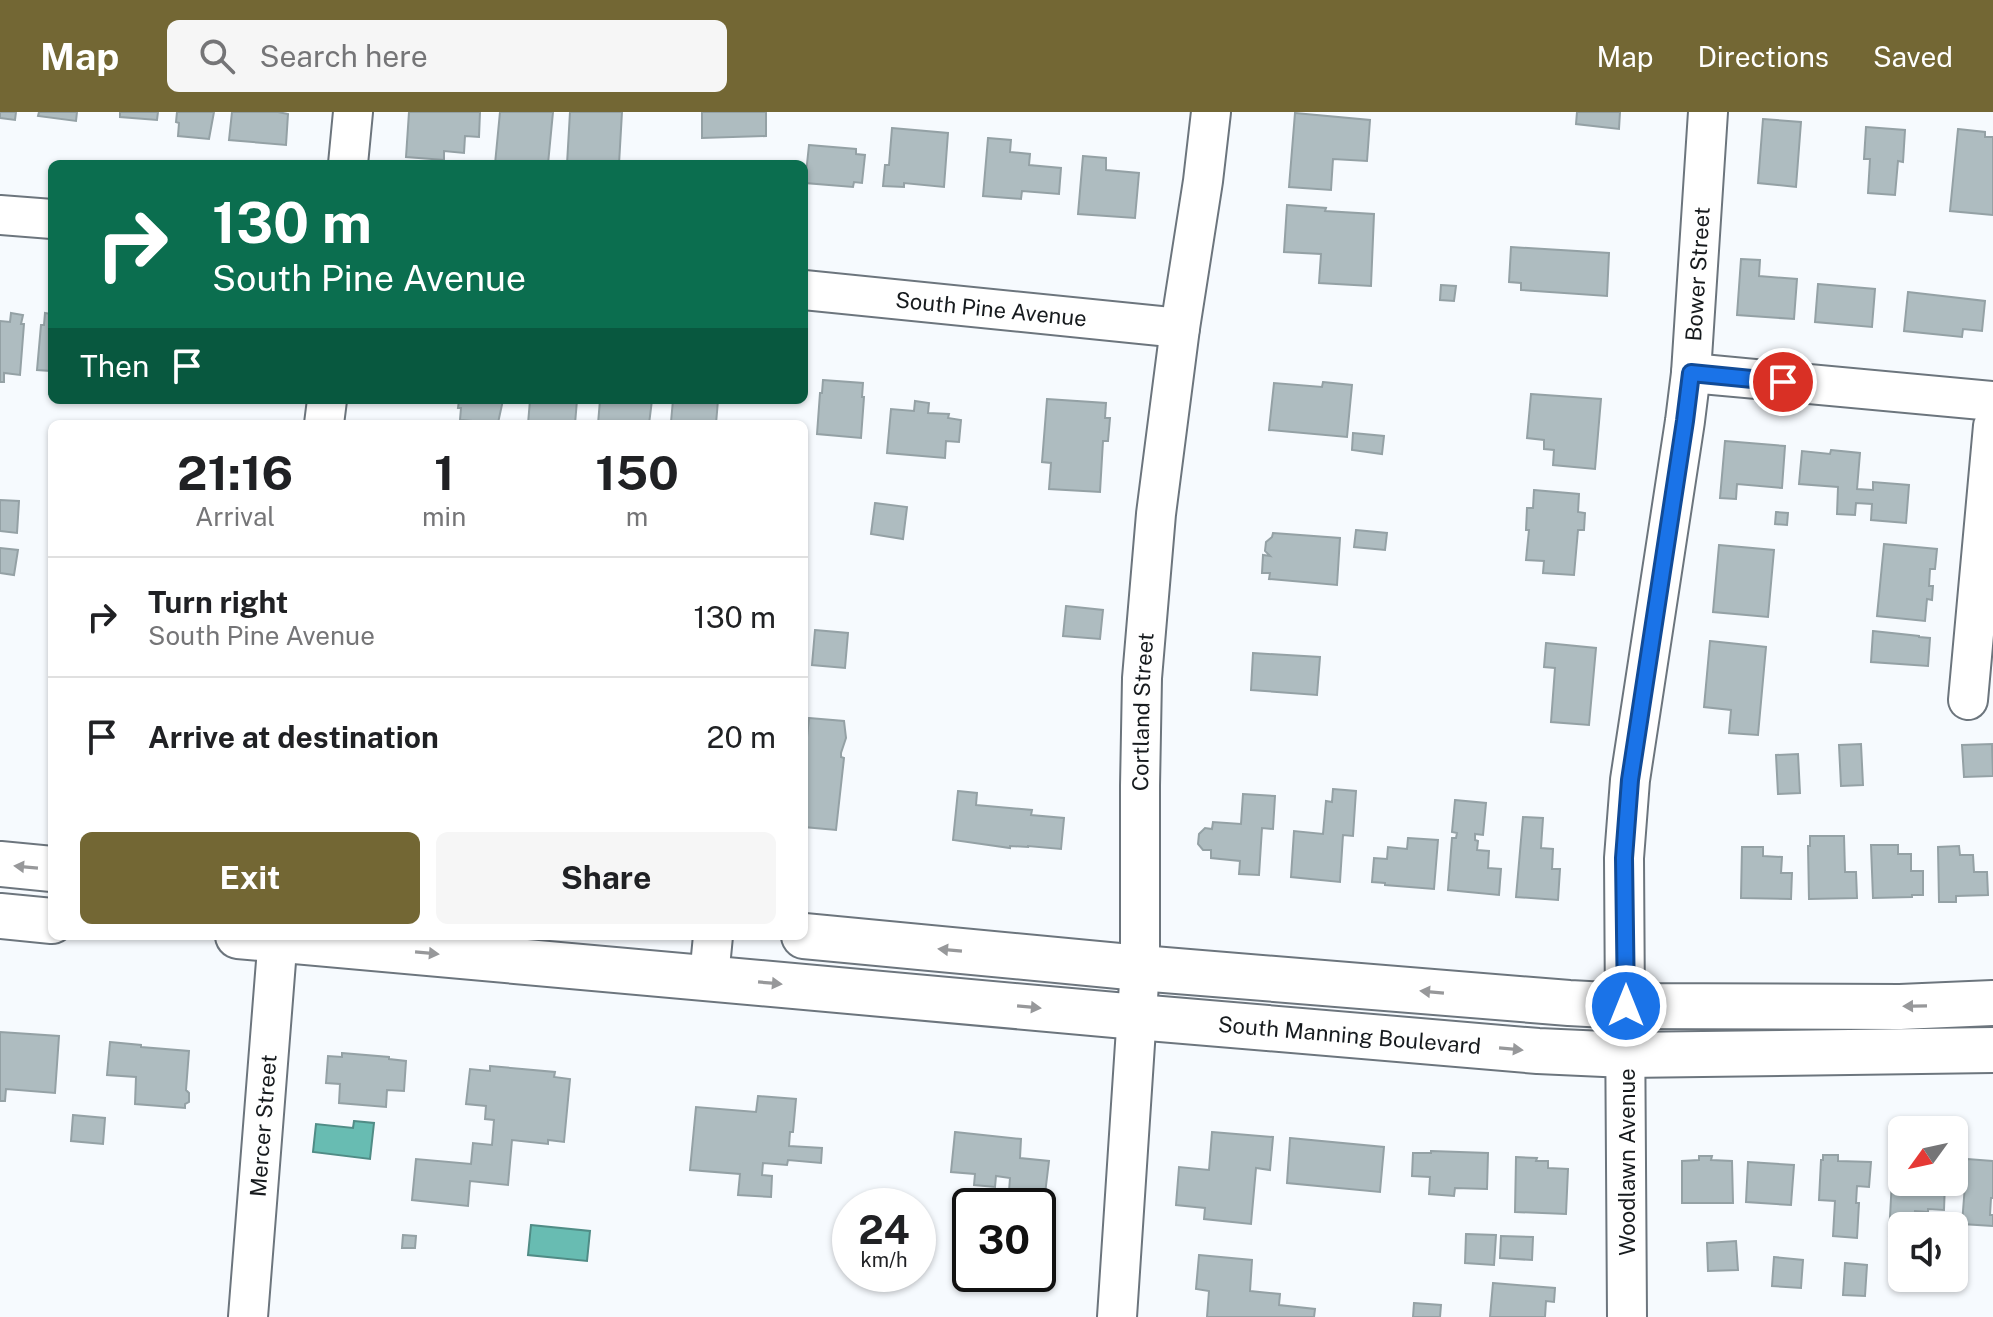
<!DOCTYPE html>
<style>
body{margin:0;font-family:"Public Sans",sans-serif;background:#f6f6f6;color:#202124;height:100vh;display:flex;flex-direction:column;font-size:30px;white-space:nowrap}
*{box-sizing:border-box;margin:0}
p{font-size:26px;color:#757577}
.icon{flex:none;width:44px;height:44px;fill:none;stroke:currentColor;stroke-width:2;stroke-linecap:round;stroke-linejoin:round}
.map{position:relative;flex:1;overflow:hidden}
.panel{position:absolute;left:48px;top:308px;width:760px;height:520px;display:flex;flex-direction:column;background:#fff;border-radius:12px;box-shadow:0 2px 6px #0004}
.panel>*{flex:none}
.banner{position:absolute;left:48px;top:48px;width:760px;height:244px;border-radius:12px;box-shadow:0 2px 6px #0004;background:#0b6e4f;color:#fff;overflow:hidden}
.needle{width:52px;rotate:237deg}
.controls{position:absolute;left:1888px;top:1004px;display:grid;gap:16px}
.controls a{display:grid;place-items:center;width:80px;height:80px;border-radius:12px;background:#fff;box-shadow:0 2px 6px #0004;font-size:40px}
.speed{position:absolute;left:832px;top:1076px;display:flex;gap:16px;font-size:40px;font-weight:700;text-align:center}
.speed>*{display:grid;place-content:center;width:104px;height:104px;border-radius:50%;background:#fff;box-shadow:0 2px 6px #0004;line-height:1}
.speed small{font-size:20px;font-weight:400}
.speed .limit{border:4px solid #111;border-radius:12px;background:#fff;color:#111}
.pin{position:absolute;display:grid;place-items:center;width:68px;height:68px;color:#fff;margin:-34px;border:4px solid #fff;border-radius:50%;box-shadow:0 2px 8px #0007}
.me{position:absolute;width:88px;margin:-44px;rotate:0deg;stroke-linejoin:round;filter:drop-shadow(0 0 6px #0008)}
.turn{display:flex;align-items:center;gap:28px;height:168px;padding:0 32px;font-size:36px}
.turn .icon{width:104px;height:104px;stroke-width:2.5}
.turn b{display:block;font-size:56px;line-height:68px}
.then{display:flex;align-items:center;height:76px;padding:0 32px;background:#0003;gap:16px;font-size:30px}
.eta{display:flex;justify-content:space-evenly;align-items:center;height:136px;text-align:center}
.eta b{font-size:48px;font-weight:700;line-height:56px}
.cta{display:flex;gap:16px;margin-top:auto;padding:16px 32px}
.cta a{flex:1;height:92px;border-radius:12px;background:#736734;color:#fff;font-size:32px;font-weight:700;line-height:92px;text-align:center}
.cta a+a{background:#f6f6f6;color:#202124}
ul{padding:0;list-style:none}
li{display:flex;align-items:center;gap:24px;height:120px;padding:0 32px;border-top:2px solid #e0e0e0}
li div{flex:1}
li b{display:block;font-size:30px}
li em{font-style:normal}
header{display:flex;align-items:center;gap:48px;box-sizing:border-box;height:112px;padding:0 40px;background:#736734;color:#fff}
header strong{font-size:38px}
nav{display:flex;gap:44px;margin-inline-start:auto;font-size:28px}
.search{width:560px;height:72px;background:#f6f6f6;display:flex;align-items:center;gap:20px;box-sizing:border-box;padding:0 28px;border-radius:12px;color:#757577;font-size:30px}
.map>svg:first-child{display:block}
</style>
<header>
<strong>Map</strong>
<div class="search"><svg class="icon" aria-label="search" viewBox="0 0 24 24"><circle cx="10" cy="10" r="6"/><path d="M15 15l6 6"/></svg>Search here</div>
<nav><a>Map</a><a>Directions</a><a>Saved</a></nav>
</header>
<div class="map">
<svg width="1993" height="1205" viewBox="0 0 1993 1205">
<rect width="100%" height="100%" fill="#f6fafe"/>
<path fill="#68bcb2" stroke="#508c86" stroke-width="2" d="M354 1009 374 1011 370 1047 313 1040 316 1012 353 1016Z
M531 1113 590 1119 587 1149 528 1143Z"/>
<path fill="#aebcc0" stroke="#94a1a5" stroke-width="2" d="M0 0H16L15 8 0 6Z
M39 0H77L76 9 38 4Z
M120 0H158L157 8 120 5Z
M177 0H214L209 27 178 24 179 11 176 10Z
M232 0H278L288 2 286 33 229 28Z
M409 0H480L479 25 465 24 464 41 444 39V48L406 45Z
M500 0H553L548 52H495Z
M570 0H622L619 52H567Z
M702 0H766V24L702 26Z
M1577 0H1620L1619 17 1576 12Z
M1295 1 1370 8 1367 49 1333 47 1331 78 1289 75Z
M1763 7 1801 10 1796 75 1758 71Z
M1866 15 1905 18 1903 50 1898 49 1895 83 1868 81 1870 47H1864Z
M892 16 948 21 944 75 904 71V75L883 74 885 53H889Z
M1958 17 1985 20V25H1993V103L1950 99Z
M988 26 1011 28 1010 40 1030 42 1029 53 1061 56 1059 82 1022 79 1021 87 983 84Z
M809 33 856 37V42L865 43 862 71 854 70 853 75 805 71Z
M1083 44 1106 46V58L1139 61 1135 106 1078 102Z
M1287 93 1326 96 1325 99 1374 102 1371 174 1319 171 1321 142 1284 140Z
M1511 135 1609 141 1607 184 1521 178V171L1509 170Z
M1741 147 1760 148 1759 164 1797 167 1794 207 1737 203Z
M1818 172 1875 177 1872 215 1815 210Z
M1441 173 1456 174 1454 189 1440 188Z
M1908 180 1985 189 1982 219 1963 217 1962 225 1904 219Z
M11 201 23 203 21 212H24L20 263 4 261V270H0V209L10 210Z
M45 201 52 202V283L49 282 51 259 37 258 41 213H44Z
M823 268 863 271 862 285H864L861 326 817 322 820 281H822Z
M1323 270 1352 273 1347 325 1269 318 1274 271 1322 275Z
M1531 282 1601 287 1595 357 1553 353 1554 338 1544 337V328L1527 326Z
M1047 287 1106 291 1105 306H1110L1108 329H1103L1100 380 1049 377 1051 351 1042 350Z
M459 288H503L498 311 460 308 461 296H458Z
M530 288H577L575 312H528Z
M600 288H652L649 312H598Z
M673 288H718L716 312 671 310Z
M915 289 929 291 928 301 949 302 948 306 961 308 959 330 946 329 945 346 887 341 891 297 914 299Z
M1353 321 1384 324 1382 342 1352 338Z
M1725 329 1785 334 1782 376 1737 372 1736 387 1720 386Z
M1831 338 1860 341 1857 377 1873 378V370L1909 373 1906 411 1871 408 1872 392 1856 391 1855 403 1837 402 1838 375 1799 372 1802 339 1830 342Z
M1534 378 1579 382 1578 400 1585 401 1584 418H1578L1574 463 1543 461 1544 449 1526 448 1529 418H1526L1527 396H1533Z
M0 388 19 389 17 421 0 419Z
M875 391 907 395 903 427 871 422Z
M1776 400 1788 401 1787 413 1775 412Z
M1356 418 1387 421 1385 438 1354 435Z
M1273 421 1340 426 1337 473 1269 467 1270 461H1262L1263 443 1270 444 1265 439 1266 430 1272 425Z
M1884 432 1937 437 1935 457H1930L1929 474H1933L1932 488 1927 487 1925 509 1877 504Z
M1719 433 1774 438 1768 505 1713 500Z
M0 436 18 438 14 463 0 461Z
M1066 494 1103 498 1100 527 1063 524Z
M815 518 848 521 845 556 812 553Z
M1873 519 1919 524V525L1930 526 1928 554 1871 550Z
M1710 529 1766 535 1758 623 1729 621 1731 598 1704 595Z
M1546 531 1596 536 1589 613 1551 610 1555 556 1544 555Z
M1253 541 1320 545 1317 583 1251 578Z
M809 606 844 609 846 626 841 641V645L844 646 836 718 804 715V634L806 635Z
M1861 632 1863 673 1841 674 1839 633Z
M1992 632 1993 664 1964 665 1962 633Z
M1798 642 1800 681 1778 682 1776 643Z
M1333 677 1356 679 1353 724 1343 723 1340 770 1291 765 1294 719 1323 722 1326 689 1332 690Z
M958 679 977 681 976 693 1032 698 1031 703 1064 706 1061 737 1028 734V735L1010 734V736L953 728Z
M1243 682 1275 684 1273 717 1262 716 1259 763 1239 762 1240 749 1211 746V738H1203L1198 732 1199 722 1205 716 1212 717 1213 710 1241 712Z
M1455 688 1486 691 1483 723 1475 722V728L1478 729 1477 738 1489 739 1488 756 1501 757 1499 783 1448 778 1452 726H1456L1457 721 1452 720Z
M1523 705 1543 706 1541 736 1553 737 1552 757H1560L1558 788 1516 785Z
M1810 724H1844L1845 760H1856L1857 786 1809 787 1808 734H1810Z
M1408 726 1438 728 1434 777 1385 773V771L1372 770 1374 746 1387 747 1388 735 1407 737Z
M1871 733H1898V742H1911V759H1923V783H1912V785L1873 786Z
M1959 734 1960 743H1973L1974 760H1987L1988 783 1956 784V790H1939L1938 735Z
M1742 735H1763V744L1782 745 1781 761H1792L1791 787 1741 786Z
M0 920 59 924 55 981 6 977 5 989H0Z
M110 930 141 933V935L189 939 186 978 189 981V990L185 992V996L135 992 136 965 107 963Z
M342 941 389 945V947L406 949 404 979 387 978 386 995 339 991 340 972 326 971 328 944 342 945Z
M490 954 555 960 554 965 570 967 564 1030 548 1028V1032L512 1028 508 1073 470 1069 468 1094 412 1088 416 1047 471 1052 473 1031 492 1033 494 1008 485 1007 486 994 466 992 470 957 490 959Z
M758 984 796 987 793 1020H790L789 1034 822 1036 821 1051 788 1048 787 1053 763 1051 762 1063 772 1064 771 1085 738 1083 740 1062 690 1058 696 995 756 1000Z
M73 1003 105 1006 103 1032 71 1029Z
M955 1020 1021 1027 1020 1046 1049 1049 1045 1082 1009 1079 1010 1066 996 1064 995 1075 974 1073 975 1062 951 1060Z
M1212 1020 1273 1025 1270 1058 1256 1056 1251 1112 1204 1107 1205 1096 1176 1093 1179 1055 1209 1058Z
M1290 1026 1384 1035 1380 1080 1287 1071Z
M1431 1039 1488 1041 1487 1077 1455 1076 1454 1084 1429 1082 1430 1065 1412 1064 1413 1041H1431Z
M1823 1043H1838V1049L1871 1050 1869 1075 1857 1074 1856 1091H1859L1857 1126 1833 1124 1835 1089 1819 1088 1821 1048H1823Z
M1699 1044H1712L1711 1048 1732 1049 1733 1091H1682V1049L1699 1048Z
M1516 1045 1537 1046 1536 1049H1548V1056L1568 1057 1566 1102 1515 1100Z
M1967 1047 1993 1049V1086H1991L1990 1103H1993V1114L1962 1112Z
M1893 1048 1902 1049V1070H1945L1944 1098 1928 1097V1100L1915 1099 1914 1114H1902V1125L1889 1124Z
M1748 1050 1794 1053 1791 1093 1746 1090Z
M1466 1122 1496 1123 1494 1153 1465 1151Z
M403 1123 416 1124 415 1136H402Z
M1501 1124 1533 1125 1532 1148 1500 1146Z
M1736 1129 1738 1158 1708 1159 1707 1131Z
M1199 1143 1252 1148 1250 1179 1280 1182 1279 1193 1315 1197 1314 1205H1207L1209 1179 1196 1177Z
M1774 1145 1803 1148 1801 1176 1772 1174Z
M1845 1151 1867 1153 1865 1184 1843 1183Z
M1493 1171 1555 1176 1554 1190 1546 1189 1545 1205H1490Z
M1414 1191 1441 1193 1440 1205H1413Z"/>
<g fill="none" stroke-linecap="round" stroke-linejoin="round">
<g stroke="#6c757d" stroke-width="42">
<g id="street">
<path d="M348 52 353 0"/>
<path d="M0 103 52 107"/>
<path id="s1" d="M804 178 1180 216"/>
<path d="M1691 261 1993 289"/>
<path d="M324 312 327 288"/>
<path d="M1968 588 1993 314"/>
<path d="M709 865 713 824"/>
<path id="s2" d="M248 1205 278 824"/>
<path id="s3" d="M1117 1205 1140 856V674L1142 566 1156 402 1180 216 1203 69 1211 0"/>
<path id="s4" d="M1627 1205 1624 746 1630 668 1685 309 1691 261 1708 0"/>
</g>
</g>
<g stroke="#6c757d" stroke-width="48">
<g id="secondary">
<path d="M0 752 52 757"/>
<path d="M0 804 52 809"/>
<path id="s5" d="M238 824 1137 905 1538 939 1626 943 1993 938"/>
<path d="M804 824 1140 856 1569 891 1626 894 1900 895 1993 891"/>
</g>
</g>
<use href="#street" stroke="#fff" stroke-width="38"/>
<use href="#secondary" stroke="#fff" stroke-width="44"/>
</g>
<defs><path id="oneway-solid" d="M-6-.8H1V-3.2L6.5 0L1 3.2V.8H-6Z" transform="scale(2)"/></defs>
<g fill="#97989a">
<use href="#oneway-solid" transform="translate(26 755) rotate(-175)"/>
<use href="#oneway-solid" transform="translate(950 838) rotate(-175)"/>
<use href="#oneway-solid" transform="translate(427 841) rotate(5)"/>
<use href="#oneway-solid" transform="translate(770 871) rotate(5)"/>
<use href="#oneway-solid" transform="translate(1432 880) rotate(-175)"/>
<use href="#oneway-solid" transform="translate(1915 894) rotate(179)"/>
<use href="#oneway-solid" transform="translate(1029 895) rotate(5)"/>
<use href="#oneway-solid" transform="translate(1511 937) rotate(5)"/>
</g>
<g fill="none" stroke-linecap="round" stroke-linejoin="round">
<g stroke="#114b97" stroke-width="20">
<path id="route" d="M1626 894 1624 746 1630 668 1685 309 1691 261 1783 270"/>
</g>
<use href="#route" stroke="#1a73e8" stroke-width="14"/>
</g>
<g text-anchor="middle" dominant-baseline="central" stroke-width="7" stroke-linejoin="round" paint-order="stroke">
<g font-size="22" fill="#171b1e" stroke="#fff">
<text stroke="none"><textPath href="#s4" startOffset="1048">Bower Street</textPath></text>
<text stroke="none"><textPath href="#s1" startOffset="188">South Pine Avenue</textPath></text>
<text stroke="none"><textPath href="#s3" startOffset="606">Cortland Street</textPath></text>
<text stroke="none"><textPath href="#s5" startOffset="1116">South Manning Boulevard</textPath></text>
<text stroke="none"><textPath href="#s2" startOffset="192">Mercer Street</textPath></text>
<text transform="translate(1627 1050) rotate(-90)">Woodlawn Avenue</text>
</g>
</g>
</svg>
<div class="controls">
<a><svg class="needle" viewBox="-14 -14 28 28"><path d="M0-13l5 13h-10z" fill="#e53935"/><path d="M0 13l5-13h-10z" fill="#757577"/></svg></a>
<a><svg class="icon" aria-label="sound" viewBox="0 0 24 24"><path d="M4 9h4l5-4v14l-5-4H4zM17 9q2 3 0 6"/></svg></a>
</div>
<div class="speed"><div>24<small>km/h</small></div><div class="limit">30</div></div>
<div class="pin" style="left:1783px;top:270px;background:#d93025"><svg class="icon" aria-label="arrive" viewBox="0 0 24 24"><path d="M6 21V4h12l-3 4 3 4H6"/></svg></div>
<svg class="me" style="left:1626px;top:894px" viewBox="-20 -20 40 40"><circle r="17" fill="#1a73e8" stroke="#fff" stroke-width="3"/><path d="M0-11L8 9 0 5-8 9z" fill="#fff"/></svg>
<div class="banner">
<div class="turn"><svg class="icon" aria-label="right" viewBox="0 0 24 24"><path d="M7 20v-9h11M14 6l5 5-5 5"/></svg><div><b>130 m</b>South Pine Avenue</div></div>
<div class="then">Then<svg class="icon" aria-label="arrive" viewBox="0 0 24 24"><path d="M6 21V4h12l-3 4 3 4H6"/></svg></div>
</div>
<section class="panel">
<div class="eta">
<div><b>21:16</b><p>Arrival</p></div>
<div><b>1</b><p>min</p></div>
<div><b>150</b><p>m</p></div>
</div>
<ul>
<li><svg class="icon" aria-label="right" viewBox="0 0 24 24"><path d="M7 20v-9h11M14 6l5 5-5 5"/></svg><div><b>Turn right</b><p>South Pine Avenue</p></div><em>130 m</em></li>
<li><svg class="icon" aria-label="arrive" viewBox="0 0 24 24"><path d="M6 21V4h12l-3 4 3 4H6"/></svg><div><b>Arrive at destination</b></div><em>20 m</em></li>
</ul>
<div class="cta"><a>Exit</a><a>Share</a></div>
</section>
</div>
